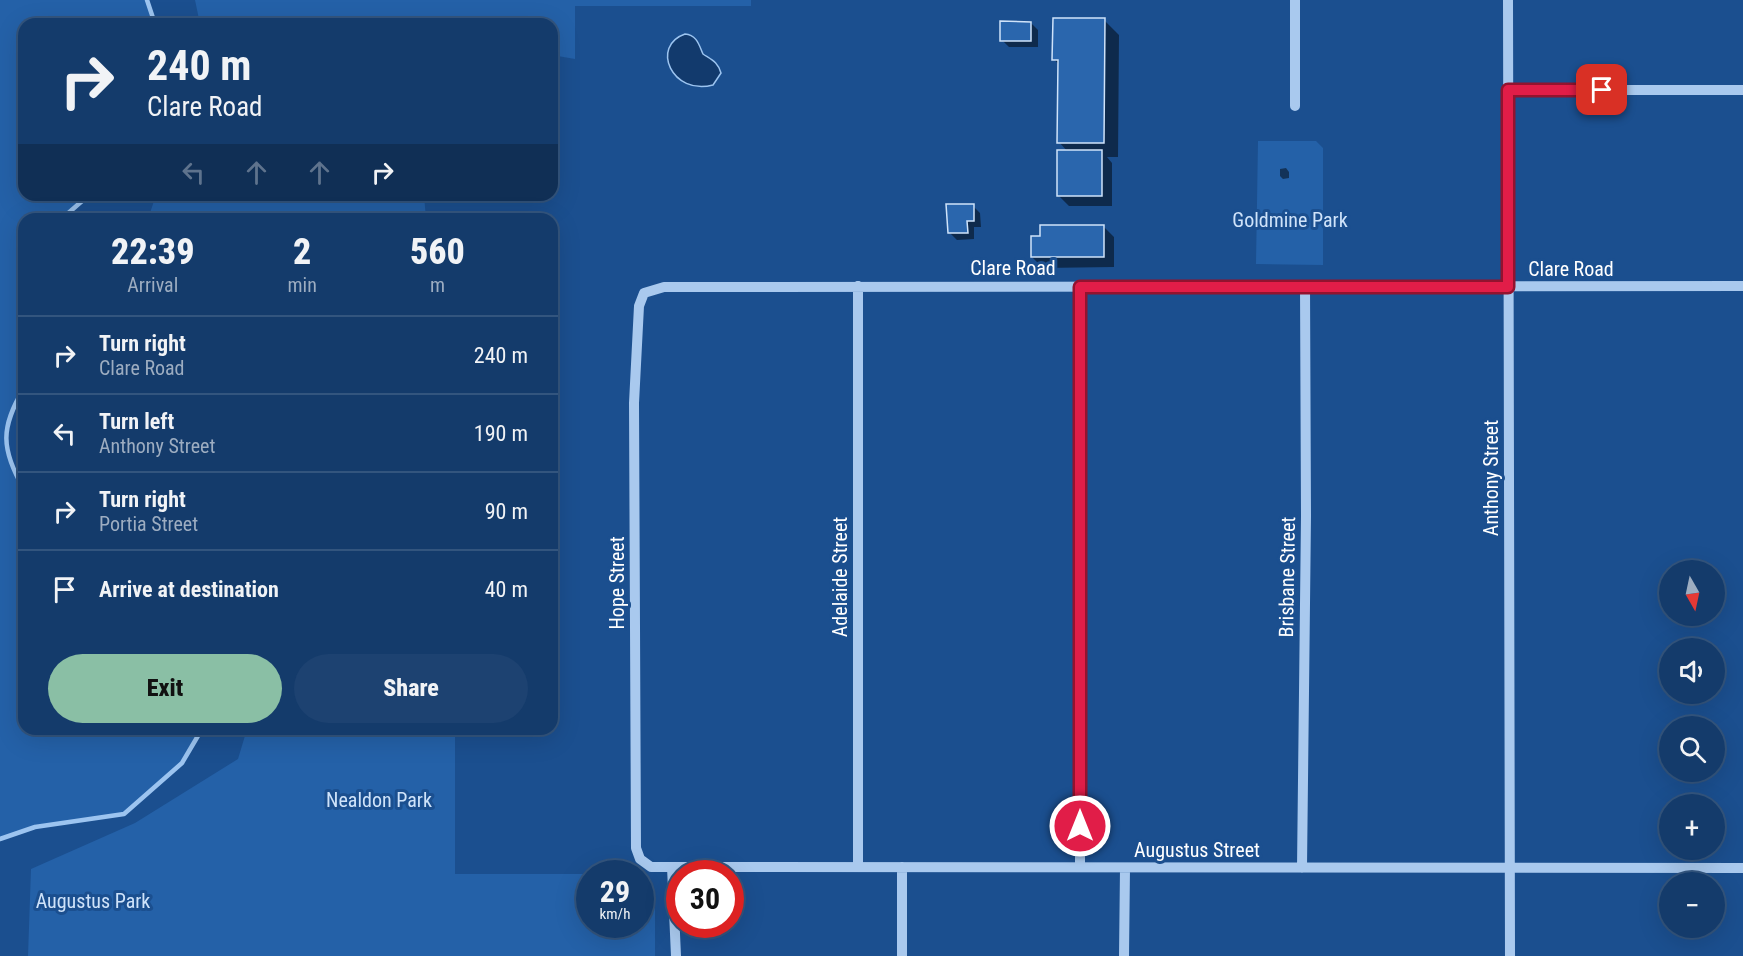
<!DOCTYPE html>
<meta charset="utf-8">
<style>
body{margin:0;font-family:"Roboto Condensed",sans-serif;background:#1d4271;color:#f1f3f6;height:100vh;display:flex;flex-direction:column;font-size:22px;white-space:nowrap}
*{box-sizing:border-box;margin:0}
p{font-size:20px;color:#9dadc1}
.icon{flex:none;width:33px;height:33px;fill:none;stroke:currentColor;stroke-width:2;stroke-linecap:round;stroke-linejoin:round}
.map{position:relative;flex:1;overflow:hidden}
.sheet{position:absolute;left:18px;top:213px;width:540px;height:522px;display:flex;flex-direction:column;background:#143b6b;border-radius:18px;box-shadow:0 6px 24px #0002,0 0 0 2px #33557e}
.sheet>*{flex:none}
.banner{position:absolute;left:18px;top:18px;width:540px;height:183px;border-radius:18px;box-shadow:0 6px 24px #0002,0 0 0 2px #33557e;background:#143b6b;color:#f1f3f6;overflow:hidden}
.needle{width:39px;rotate:171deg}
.tools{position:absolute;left:1659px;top:560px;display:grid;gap:12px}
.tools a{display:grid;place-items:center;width:66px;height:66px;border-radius:50%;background:#143b6b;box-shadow:0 6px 24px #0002,0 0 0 2px #33557e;font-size:30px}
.speed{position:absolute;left:576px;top:860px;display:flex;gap:12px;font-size:30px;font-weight:700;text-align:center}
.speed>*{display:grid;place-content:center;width:78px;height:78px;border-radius:50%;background:#143b6b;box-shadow:0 6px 24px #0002,0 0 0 2px #33557e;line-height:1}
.speed small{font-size:15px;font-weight:400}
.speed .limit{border:9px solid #d22;background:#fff;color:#111}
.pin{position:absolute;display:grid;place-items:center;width:51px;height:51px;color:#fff;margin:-26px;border-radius:12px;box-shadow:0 3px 9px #0006}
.me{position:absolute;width:66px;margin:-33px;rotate:0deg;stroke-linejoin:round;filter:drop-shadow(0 0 4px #0008)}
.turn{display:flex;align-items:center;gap:21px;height:126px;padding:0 30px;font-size:27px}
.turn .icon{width:78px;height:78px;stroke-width:2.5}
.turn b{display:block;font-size:42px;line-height:51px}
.lanes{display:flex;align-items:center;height:57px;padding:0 30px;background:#0003;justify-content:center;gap:30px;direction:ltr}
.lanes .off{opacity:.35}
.eta{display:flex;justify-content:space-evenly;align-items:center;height:102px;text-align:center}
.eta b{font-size:36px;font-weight:800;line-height:42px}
.button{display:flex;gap:12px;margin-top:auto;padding:12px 30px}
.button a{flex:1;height:69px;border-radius:36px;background:#8abfa5;color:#111;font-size:24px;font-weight:800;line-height:69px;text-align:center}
.button a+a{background:#1d4271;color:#f1f3f6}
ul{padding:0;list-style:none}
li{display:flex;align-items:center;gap:18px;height:78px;padding:0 30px;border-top:2px solid #33557e}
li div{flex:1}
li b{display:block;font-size:22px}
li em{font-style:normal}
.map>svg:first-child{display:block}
</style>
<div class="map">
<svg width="1743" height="956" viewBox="0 0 1743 956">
<rect width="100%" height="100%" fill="#1b4f8f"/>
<path fill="#2461a8" d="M0 0H147L155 24H24V195H89L66 215 65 219H24V388C0 429 1 447 24 490V729H202L182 763 124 814 35 827 0 839Z
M195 0H751V6H575V59L552 55V24H200Z
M1258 141H1316L1323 148V265L1256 264Z
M156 195H424L426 219H148Z
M247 729H455V874H589L590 924H640L641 885 655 891V956H28L31 869 135 823 238 759Z"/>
<path fill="#123a6d" stroke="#9cc4f0" stroke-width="1.5" d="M685 34C697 35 699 45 703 54 712 60 718 62 721 73L713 85C672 96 650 46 685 34Z"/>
<path fill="#0007" d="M1104 20 1119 35 1118 157H1107L1112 163V206H1069L1058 195 1068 152 1059 142V65L1054 59Z
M1031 23 1038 30V47H1009L1002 40Z
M1286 168 1289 172V178L1283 179 1280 176V169Z
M973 206 980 213 981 227H974V239L957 240 950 233Z
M1103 226 1114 237V267L1043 268 1032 257Z"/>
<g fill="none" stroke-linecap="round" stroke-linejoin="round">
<path stroke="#9cc4f0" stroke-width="4.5" d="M147 0 155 24
M65 219 66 215 89 195
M24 388C0 429 1 447 24 490
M0 839 35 827 124 814 182 763 202 729"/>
</g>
<path fill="#2a66ad" stroke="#cfe3fa" stroke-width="1.5" d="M1053 18H1105L1104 143H1057L1058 60H1052Z
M1000 21 1031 22V41H1000Z
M1057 150H1102V196H1057Z
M946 204H974V221H967L968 233H948Z
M1040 225H1104V257H1031V236H1040Z"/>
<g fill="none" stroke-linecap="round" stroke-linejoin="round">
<path stroke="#a9c9ee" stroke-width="10" d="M1295 0V106
M1508 0 1510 956
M1508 90H1743
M1743 286 664 287 644 293 639 306 634 403 636 848 640 859 651 867 1743 868
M672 867 676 956
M858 867V286
M1080 867V287
M1302 868 1306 516 1305 286
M902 956V867
M1124 956 1125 868"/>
</g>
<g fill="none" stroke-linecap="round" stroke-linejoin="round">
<g stroke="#92132f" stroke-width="15">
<path id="route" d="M1080 826V287H1508V90H1602"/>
</g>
<use href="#route" stroke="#e11d48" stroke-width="10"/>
</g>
<g text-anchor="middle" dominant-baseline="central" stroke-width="6" stroke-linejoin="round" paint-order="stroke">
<g font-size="20" fill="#cfe3fa" stroke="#1b4f8f">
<text x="1290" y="220">Goldmine Park</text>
<text x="379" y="800">Nealdon Park</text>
<text x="93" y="901">Augustus Park</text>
</g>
<g font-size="20" fill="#fff" stroke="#1b4f8f">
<text x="1013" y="268">Clare Road</text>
<text x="1571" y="269">Clare Road</text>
<text transform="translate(1491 478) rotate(-90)">Anthony Street</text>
<text transform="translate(840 577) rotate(-90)">Adelaide Street</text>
<text transform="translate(1287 577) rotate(-89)">Brisbane Street</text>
<text transform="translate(617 583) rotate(-90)">Hope Street</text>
<text x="1197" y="850">Augustus Street</text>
</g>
</g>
</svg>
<div class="tools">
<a><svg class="needle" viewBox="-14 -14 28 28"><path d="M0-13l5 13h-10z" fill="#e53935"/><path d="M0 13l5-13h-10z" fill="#9dadc1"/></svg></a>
<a><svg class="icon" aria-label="sound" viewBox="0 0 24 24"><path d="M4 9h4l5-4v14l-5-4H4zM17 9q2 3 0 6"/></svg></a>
<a><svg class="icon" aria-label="search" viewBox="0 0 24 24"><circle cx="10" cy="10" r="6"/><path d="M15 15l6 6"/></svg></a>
<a>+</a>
<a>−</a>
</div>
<div class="speed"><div>29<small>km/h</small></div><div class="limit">30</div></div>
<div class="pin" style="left:1602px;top:90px;background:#d93025"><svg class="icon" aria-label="arrive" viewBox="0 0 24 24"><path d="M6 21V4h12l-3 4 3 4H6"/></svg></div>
<svg class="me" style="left:1080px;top:826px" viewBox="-20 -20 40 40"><circle r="17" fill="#e11d48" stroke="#fff" stroke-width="3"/><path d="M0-11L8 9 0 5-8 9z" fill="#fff"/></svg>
<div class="banner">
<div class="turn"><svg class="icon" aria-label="right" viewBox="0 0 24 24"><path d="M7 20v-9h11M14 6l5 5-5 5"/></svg><div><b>240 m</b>Clare Road</div></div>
<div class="lanes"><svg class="icon off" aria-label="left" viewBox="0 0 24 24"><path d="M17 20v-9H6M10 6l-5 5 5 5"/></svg><svg class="icon off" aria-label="ahead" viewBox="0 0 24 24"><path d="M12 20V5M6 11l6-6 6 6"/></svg><svg class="icon off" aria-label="ahead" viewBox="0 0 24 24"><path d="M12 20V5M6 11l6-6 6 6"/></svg><svg class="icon" aria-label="right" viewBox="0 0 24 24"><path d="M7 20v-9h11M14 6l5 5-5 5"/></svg></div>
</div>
<section class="sheet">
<div class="eta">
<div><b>22:39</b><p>Arrival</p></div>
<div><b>2</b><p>min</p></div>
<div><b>560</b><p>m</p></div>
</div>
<ul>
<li><svg class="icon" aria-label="right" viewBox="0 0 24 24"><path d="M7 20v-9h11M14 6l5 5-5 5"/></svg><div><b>Turn right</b><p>Clare Road</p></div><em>240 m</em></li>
<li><svg class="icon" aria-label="left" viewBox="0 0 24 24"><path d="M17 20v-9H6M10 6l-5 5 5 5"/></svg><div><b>Turn left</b><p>Anthony Street</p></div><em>190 m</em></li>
<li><svg class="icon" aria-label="right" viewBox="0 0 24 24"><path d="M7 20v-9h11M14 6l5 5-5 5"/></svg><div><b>Turn right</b><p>Portia Street</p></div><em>90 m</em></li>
<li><svg class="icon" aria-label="arrive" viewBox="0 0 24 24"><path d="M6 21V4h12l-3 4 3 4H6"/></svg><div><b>Arrive at destination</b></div><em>40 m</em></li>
</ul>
<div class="button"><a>Exit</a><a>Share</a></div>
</section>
</div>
